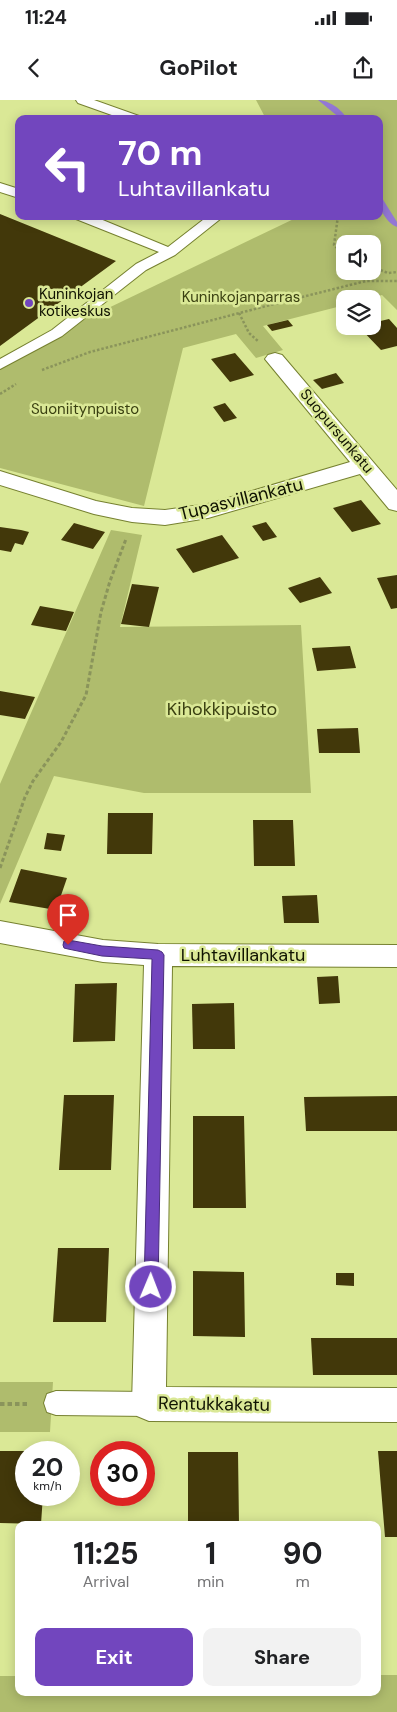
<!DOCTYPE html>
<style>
body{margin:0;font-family:"DM Sans",sans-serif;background:#f2f2f2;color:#202124;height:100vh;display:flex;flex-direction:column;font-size:19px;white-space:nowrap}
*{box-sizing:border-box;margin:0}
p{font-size:16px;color:#757577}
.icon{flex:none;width:28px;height:28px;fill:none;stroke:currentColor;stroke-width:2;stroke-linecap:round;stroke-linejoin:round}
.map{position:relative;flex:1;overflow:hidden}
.panel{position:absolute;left:15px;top:1421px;width:366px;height:175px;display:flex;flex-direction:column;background:#fff;border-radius:10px;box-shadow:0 2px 12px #0003}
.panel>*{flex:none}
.top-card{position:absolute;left:15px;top:15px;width:368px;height:105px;border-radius:10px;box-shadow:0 2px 12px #0003;background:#7246be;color:#fff;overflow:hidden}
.fabs{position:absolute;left:336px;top:135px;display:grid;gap:10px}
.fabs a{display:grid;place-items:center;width:45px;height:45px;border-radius:10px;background:#fff;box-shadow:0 2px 12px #0003;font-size:25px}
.speed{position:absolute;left:15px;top:1341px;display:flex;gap:10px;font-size:25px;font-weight:700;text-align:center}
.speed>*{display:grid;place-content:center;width:65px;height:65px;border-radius:50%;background:#fff;box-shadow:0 2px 12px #0003;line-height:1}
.speed small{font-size:12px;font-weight:400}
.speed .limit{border:8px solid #d22;background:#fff;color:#111}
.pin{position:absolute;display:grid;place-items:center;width:42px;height:42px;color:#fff;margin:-51px -21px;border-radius:50% 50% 50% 0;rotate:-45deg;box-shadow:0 0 5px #0007}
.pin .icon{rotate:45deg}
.me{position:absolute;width:55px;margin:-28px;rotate:1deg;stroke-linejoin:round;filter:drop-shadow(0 0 4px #0008)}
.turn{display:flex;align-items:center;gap:18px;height:105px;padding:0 20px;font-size:22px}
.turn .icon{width:65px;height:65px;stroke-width:2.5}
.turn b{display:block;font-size:35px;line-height:42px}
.eta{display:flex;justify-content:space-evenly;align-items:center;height:85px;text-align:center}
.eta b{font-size:30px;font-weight:700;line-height:35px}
.button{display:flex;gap:10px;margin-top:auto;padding:10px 20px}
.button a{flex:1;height:58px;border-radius:10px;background:#7246be;color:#fff;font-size:20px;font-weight:700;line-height:58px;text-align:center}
.button a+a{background:#f2f2f2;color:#202124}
.status{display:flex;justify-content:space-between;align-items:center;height:35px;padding:0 25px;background:#fff;direction:ltr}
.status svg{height:14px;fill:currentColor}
header{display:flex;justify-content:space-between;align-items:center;height:65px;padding:0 20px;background:#fff;font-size:22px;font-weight:700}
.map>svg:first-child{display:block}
</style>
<div class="status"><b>11:24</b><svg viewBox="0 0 49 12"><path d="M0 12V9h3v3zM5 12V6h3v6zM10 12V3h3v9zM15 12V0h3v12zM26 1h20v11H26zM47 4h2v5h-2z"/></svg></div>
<header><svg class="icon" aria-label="back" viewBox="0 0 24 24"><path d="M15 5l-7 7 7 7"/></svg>GoPilot<svg class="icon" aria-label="share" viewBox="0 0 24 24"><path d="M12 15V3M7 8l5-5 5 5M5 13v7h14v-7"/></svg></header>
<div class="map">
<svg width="397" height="1612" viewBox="0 0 397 1612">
<rect width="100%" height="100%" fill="#dae896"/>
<path fill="#afbc6d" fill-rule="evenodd" d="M256 0H397V210L382 195 367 199H345V205L263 226 283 250 256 258 236 234 183 248 144 406 0 368V260L300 116H379V19H266ZM345 144H372V171H345Z
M111 430 142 435 120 527 301 525 311 693H144L54 676 0 804V684Z
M0 1282H53L50 1332H0Z
M378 1575H397V1612H0V1576H19V1592H378Z"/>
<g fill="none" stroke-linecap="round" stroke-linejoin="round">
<path fill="#9377d5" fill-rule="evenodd" d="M318 0C328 0 342 9 347 19H341Z
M379 96 382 98 397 122V127C386 123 378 107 379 96Z"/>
</g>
<path fill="#42380a" d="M0 114 116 161 0 246Z
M389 219 397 228V246L381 250 359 227 372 226V223Z
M288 220 293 226 272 231 267 225Z
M235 253 254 275 230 282 211 259Z
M336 273 344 283 322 289 313 280Z
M225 303 237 318 224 322 213 307Z
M361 400 381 424 352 432 333 408Z
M266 422 277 437 263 441 252 426Z
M74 423 105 432 93 449 61 440Z
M0 427 21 430 29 432 23 445 15 443 11 452 0 450Z
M222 435 239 458 193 473 176 449Z
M397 475V508L391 509 377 478Z
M320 477 332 493 300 503 288 488Z
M132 484 159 487 149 527 121 524Z
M40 506 74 512 66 531 31 525Z
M350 546 356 568 317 571 312 548Z
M0 591 35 597 25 619 0 615Z
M358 628 360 653H319L317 629Z
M108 713H153L152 754H107Z
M253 720H293L295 766H254Z
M47 733 65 735 61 751 44 749Z
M21 769 67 778 56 810 9 802Z
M317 795 319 823H284L282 796Z
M338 876 340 903 319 904 317 877Z
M117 883 115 941 73 942 75 884Z
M234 903 235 949H193L192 904Z
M64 995H114L111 1070H59Z
M397 996V1031H306L304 997Z
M193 1016H244L246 1108H193Z
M58 1148H109L106 1222H53Z
M193 1171 244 1172 245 1237 193 1236Z
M336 1173H354V1186L336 1185Z
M311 1238H397V1275H313Z
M0 1351H26V1395H43L41 1424 0 1423Z
M378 1351H397V1437H385Z
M188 1352H238L239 1425H188Z"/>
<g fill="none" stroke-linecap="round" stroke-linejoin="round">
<g stroke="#768130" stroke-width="2">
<path id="service" d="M76 0H94L139 16 141 19H123L78 3Z
M0 83 19 89V98L0 92Z
M74 116H93L168 147 208 116H224L175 155 146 170 62 236 0 269V259L52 230 136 164 159 152 76 119Z
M56 1291 149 1292 158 1295 161 1304 158 1313 149 1316 56 1315 47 1312 44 1303 47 1294Z"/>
</g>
<g stroke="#768130" stroke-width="2">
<path id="minor" d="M275 253 282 255 397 390V411L389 409 360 374 208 418 165 425 132 422 94 414 0 385V371L96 401 132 408 165 410 208 404 350 362 265 259 268 255Z
M0 821 103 840 158 844 397 845V867L172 866 166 1287 397 1288V1322L149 1321 137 1316 132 1304 144 865 103 862 0 843Z"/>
</g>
<path stroke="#8a945b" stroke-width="2.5" stroke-dasharray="2.5 2" stroke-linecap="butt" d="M338 116 334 145 345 156
M372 167 388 173 397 172
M239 213 249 233 259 242
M42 270 90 252 274 204 366 181H397
M0 294 16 284"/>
<path stroke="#8a945b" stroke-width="3" stroke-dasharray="4 2.5" stroke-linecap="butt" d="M0 768 25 697 33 681 61 642 86 595 101 512 110 481 126 439"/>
<path stroke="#8a945b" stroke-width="4" stroke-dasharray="4.5 3" stroke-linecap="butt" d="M0 1304H27"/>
<use href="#service" fill="#fff" fill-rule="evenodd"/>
<use href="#minor" fill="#fff" fill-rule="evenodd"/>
</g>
<path fill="#7246be" stroke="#4a2e7c" d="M68 840 102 846 158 850 162 852 164 855 158 1187 156 1191 151 1193 146 1191 144 1187 152 859 102 856 68 849 64 848 63 845 64 841Z"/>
<circle fill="#7246be" stroke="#dae896" stroke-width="2" cx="29" cy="203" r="5"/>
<g text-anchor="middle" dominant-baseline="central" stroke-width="5" stroke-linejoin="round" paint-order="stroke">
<g font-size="15" fill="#0f1200" stroke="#dae896" text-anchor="start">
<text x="39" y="194">Kuninkojan<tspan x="39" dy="17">kotikeskus</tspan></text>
</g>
<g font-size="15" fill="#3a4011" stroke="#dae896">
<text x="241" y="197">Kuninkojanparras</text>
<text x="85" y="309">Suoniitynpuisto</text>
</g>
<g font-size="15" fill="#0f1200" stroke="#dae896">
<text transform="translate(337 331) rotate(50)">Suopursunkatu</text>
</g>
<g font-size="18" fill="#0f1200" stroke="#dae896">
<text transform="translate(241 399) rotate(-14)">Tupasvillankatu</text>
<text x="243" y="855">Luhtavillankatu</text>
<text transform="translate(214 1304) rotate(1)">Rentukkakatu</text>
</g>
<g font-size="18" fill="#3a4011" stroke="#dae896">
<text x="222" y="609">Kihokkipuisto</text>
</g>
</g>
</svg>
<div class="fabs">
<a><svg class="icon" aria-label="sound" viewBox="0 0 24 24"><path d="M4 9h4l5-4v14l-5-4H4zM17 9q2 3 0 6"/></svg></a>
<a><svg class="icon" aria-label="layers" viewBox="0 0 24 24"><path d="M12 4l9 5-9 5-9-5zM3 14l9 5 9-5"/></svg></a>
</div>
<div class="speed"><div>20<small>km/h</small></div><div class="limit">30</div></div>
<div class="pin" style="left:68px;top:845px;background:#d93025"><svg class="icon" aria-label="arrive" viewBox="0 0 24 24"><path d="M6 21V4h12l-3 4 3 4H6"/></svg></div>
<svg class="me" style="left:151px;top:1187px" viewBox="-20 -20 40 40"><circle r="17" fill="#7246be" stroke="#fff" stroke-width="3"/><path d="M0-11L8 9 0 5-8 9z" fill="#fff"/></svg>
<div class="top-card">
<div class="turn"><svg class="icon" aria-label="left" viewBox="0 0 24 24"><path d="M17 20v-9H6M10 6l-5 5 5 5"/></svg><div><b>70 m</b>Luhtavillankatu</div></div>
</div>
<section class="panel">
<div class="eta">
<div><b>11:25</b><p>Arrival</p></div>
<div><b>1</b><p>min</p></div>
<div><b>90</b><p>m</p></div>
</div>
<div class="button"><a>Exit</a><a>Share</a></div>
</section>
</div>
